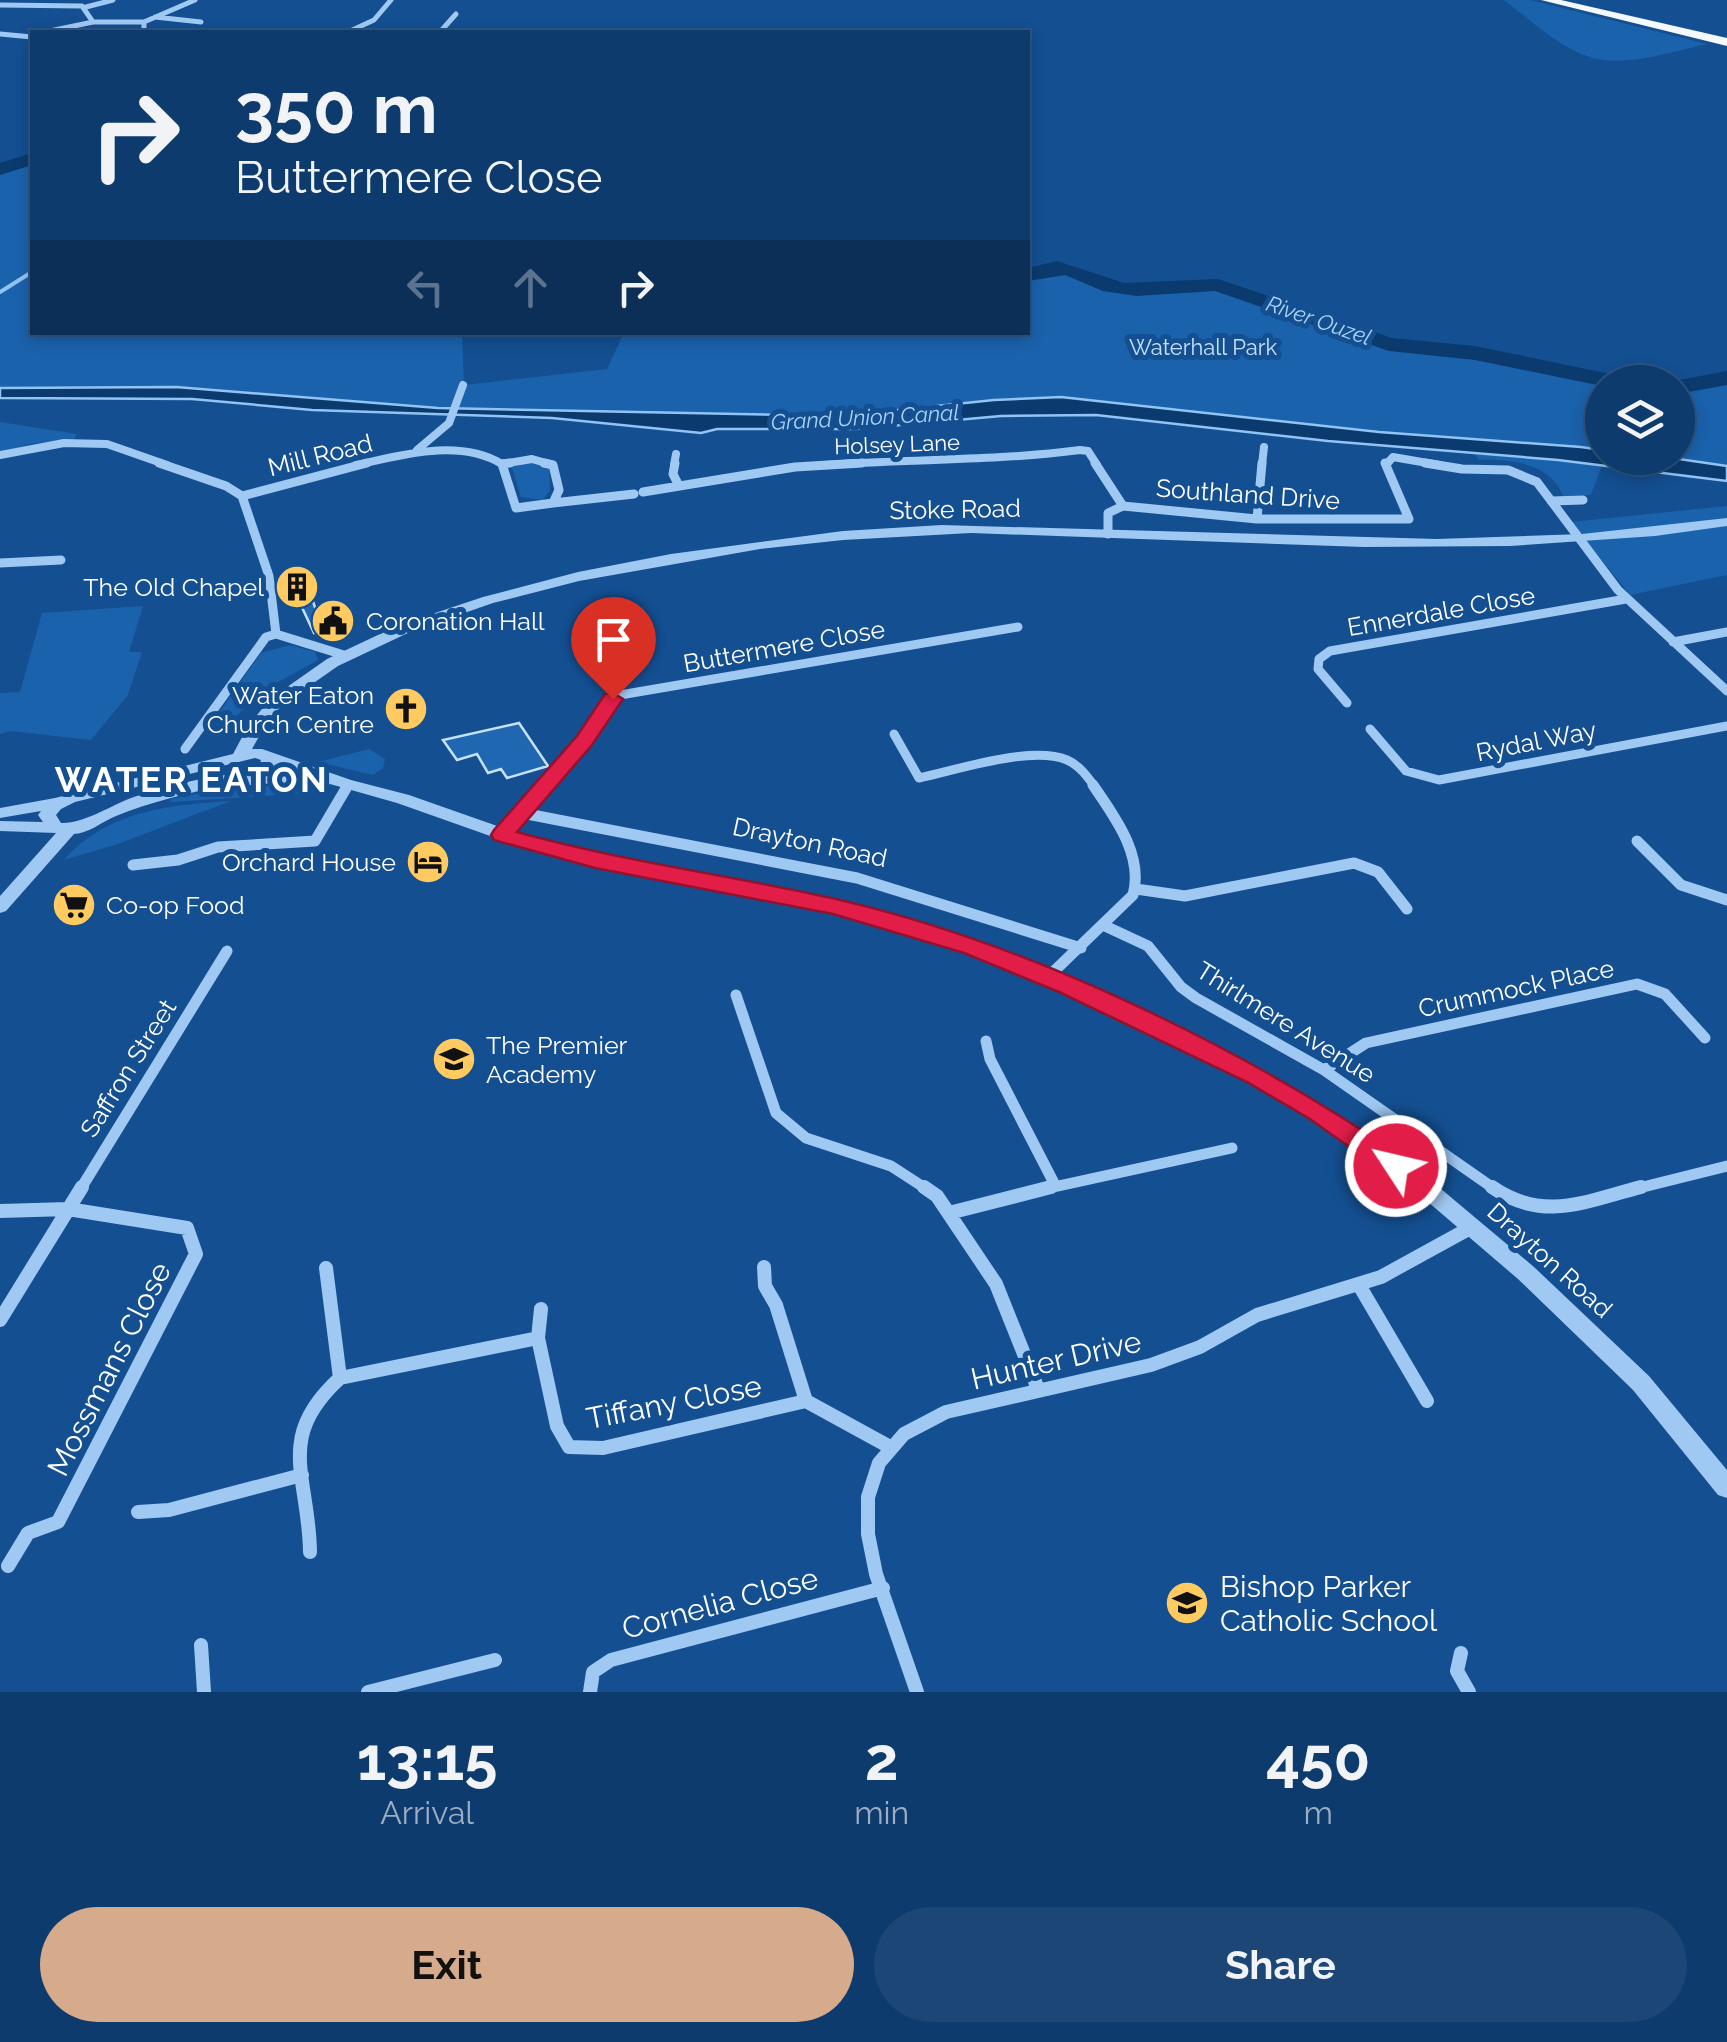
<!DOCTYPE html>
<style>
body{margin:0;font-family:Raleway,sans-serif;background:#1c4675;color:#f1f3f6;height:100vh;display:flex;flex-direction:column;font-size:38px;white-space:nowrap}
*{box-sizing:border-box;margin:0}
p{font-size:32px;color:#9badc2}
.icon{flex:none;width:55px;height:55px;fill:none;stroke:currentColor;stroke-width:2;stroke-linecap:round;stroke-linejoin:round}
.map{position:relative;height:1692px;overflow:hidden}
.drawer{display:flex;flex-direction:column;background:#0e3b6d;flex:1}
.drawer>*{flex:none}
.top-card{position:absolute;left:30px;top:30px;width:1000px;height:305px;border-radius:0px;box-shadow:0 5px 15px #0003,0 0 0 2px #2e5580;background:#0e3b6d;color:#f1f3f6;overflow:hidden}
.controls{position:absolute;left:1585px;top:365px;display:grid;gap:20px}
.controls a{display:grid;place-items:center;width:110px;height:110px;border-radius:50%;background:#0e3b6d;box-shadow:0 5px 15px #0003,0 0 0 2px #2e5580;font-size:50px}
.pin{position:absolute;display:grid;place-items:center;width:85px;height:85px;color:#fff;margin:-102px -42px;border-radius:50% 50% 50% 0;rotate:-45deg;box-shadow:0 0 10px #0007}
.pin .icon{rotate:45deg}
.me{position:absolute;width:110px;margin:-55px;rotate:305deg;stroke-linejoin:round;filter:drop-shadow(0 0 8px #0008)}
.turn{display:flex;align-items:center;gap:35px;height:210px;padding:0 40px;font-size:45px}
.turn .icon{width:130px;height:130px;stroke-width:2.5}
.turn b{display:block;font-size:70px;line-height:85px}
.lanes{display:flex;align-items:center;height:95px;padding:0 40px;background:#0003;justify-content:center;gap:50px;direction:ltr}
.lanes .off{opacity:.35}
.eta{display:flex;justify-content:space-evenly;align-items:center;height:170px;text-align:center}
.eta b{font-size:60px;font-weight:700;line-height:70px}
.cta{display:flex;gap:20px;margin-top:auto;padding:20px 40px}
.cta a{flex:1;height:115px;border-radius:60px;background:#d6ab8b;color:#111;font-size:40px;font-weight:700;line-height:115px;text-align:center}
.cta a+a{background:#1c4675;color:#f1f3f6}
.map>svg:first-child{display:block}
</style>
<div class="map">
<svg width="1727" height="1692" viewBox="0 0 1727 1692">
<rect width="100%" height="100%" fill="#134f91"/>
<path fill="#1a62ac" d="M1504 0H1530L1707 44C1675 51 1630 66 1597 59 1562 51 1532 21 1504 0Z
M32 159V332L462 333 464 385 607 369 624 333 1028 332V275C1075 255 1083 285 1124 289 1156 293 1186 280 1218 285L1389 344 1475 353 1615 382H1602V450L1379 432 1061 397 994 400 841 416 438 408 176 387 0 388V169Z
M1727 378V466L1669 458H1678V387Z
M0 422 77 434 74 439 29 444 0 454Z
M1475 454 1602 465 1591 495 1563 496C1551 463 1510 459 1479 460Z
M534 462 549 466 550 490 543 500 521 497 511 465Z
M1727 506V575L1630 595 1571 522Z
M143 606 129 652H142L128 695 91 740 10 731 0 734V693L20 692 42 613Z
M290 645 315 652 318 660 259 693 226 727 217 725 216 717 261 653Z
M369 749 385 759 383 768 373 775 318 762Z
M267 786 323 792 171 802V799L215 790Z
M231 801 118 844 64 860C108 810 170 805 231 801Z"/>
<path fill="#0b3a6e" stroke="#91c4f5" stroke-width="2.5" d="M176 387 438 408 841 416 994 400 1061 397 1379 432 1581 447 1602 450V458H1672L1727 466V481L1558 460 1328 441 1096 415 1001 416 856 429H717L701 433 552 418 312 410 192 399 0 398V388Z"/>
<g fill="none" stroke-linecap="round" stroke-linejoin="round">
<path stroke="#91c4f5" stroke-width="4" d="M0 292 32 272"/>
<path fill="#0b3a6e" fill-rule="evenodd" d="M32 153V165L0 175V163Z
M1057 261 1124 283 1218 279 1392 338 1475 346 1615 375 1627 382H1602V386L1475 360 1389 351 1215 291 1136 296 1103 291 1065 275 1028 281V268Z
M1727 371V385L1678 394V382H1669Z"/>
</g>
<path fill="#2067b1" stroke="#c6e1fd" stroke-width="2.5" d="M306 582 316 610 331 607 340 627 314 633 291 584Z
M519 723 548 766 507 778 501 769 488 773 477 754 457 760 443 740Z"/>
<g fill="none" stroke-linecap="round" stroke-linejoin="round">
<path stroke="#9fc8f2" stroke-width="5" d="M0 5 82 6 93 22
M86 7 113 0
M155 17 201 22
M45 32 93 22H144
M144 32V22L195 0
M348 32 374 20 391 0
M440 32 456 14
M0 34 32 37"/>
<path stroke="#9fc8f2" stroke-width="8" d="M417 450 449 423 463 385
M0 455 64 443 107 444 167 465
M502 464 532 459 553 465
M356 465C402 455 459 438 502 464
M674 465 676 454
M824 465C910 459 995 461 1080 450L1088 451 1097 465
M1262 465 1264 447
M1386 465 1393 457 1439 465"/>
<path stroke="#9fc8f2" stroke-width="9" d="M159 463 226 486 242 496
M675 463 673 474 679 486
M1095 463 1123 506
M1425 463 1462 469 1508 470 1537 482 1618 590 1727 691
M502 464 516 508 553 503 559 490 553 465 544 463
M502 464 510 463
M643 492 795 467 862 463
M242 496 367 463
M242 496 269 576 276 634 347 656
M1551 501 1583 500
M553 503 634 494
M1257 519 1262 463
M1108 534V513L1123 506 1257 519H1409L1385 463
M0 563 61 560
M1673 642 1727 632
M1347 703 1318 669 1319 659 1330 651 1626 599
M1370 729 1406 771 1439 780 1727 726
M894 734 919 778C957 770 1031 745 1067 760 1079 765 1087 776 1095 787
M185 749 266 637 276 634
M544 787 584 741 605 706 620 695 1018 627"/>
<path stroke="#9fc8f2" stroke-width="11" d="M522 813 857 878 1081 948
M502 835 546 785
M1637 841 1681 885 1727 900
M133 865 178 860 218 847 315 841 348 785
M1136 889 1185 896 1354 863 1378 872 1407 909
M1105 926 1148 946 1181 987 1196 998 1324 1070 1496 1190
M1048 977 1133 895C1144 855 1114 816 1093 785
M736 995 776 1113 806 1138 891 1166 928 1190
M986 1041 990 1059 1055 1185
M1324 1070 1366 1043 1637 984 1665 994 1705 1038
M80 1190 227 951
M1040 1190 1232 1148
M1631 1190 1727 1166"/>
<path stroke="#9fc8f2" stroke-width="14" d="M924 1187 937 1196 996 1284 1038 1389
M1492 1187C1544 1223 1586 1201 1641 1187
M0 1211 68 1209 187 1228 196 1254 58 1522 28 1533 8 1566
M949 1213 1051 1187
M764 1267 765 1286 776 1305 806 1401
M326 1268 340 1378
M1359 1285 1427 1401
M0 1320 82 1187
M538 1338 541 1309
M138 1512 169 1510 302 1475
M310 1552C309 1476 274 1438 340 1378L538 1338 557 1426 569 1447 603 1448 806 1401 890 1447
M201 1645 204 1692
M1461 1653 1457 1671 1469 1692
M368 1692 495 1660
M590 1692 593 1672 611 1660 883 1588
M917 1692 876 1574 868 1534V1497L879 1463 904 1434 946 1412 1151 1365 1200 1347 1257 1315 1381 1277 1472 1227"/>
<path fill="#9fc8f2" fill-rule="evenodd" d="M1727 518V526L1655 536 1510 546 1364 547 971 533 843 540 760 549 579 581 493 603 410 632 338 666 282 705 267 722 252 749H262L351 780 409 795 543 842 836 901 939 929 1011 955 1263 1071 1327 1108 1428 1178 1534 1267 1649 1376 1727 1470V1498L1718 1495 1633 1390 1518 1279 1414 1190 1313 1118 1249 1081 997 963 925 937 835 913 533 851 397 803 330 784 322 789 260 783C247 788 234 784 221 786 186 794 150 802 116 816 101 822 90 833 74 834L6 911 0 913V896L56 833 0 831V821L43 822 38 815 41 811 0 818V808L55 798 233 754 248 726 270 699 327 659 399 625 483 597 578 572 671 554 843 531 942 525 1437 539 1582 534ZM255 758 261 760 257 771C246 777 238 774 226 775 197 778 162 788 134 797 111 805 84 824 61 823L56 815 61 809 75 802ZM275 765 312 778 272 774Z"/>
<path fill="#f4f9ff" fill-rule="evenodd" d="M1541 0H1561L1727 38V46Z"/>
</g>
<path fill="#e11d48" stroke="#92132f" stroke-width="2.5" d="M613 693 623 699 592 745 517 832C622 861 729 875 836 899 1028 943 1243 1047 1405 1159L1409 1166 1405 1173H1386L1310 1119 1247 1082 1059 992 964 953 833 914 595 868 494 840 491 835 494 830 577 736 605 694Z"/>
<defs>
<g id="building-disc" transform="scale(2.25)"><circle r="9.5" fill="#ffca60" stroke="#134f91"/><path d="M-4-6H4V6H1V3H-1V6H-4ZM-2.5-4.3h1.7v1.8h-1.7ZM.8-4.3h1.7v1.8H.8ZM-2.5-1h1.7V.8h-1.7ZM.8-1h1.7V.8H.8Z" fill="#111"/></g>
<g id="civic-disc" transform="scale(2.25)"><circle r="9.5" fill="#ffca60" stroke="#134f91"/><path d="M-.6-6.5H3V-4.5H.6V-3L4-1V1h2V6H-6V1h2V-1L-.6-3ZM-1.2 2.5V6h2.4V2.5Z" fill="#111"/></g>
<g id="church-disc" transform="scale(2.25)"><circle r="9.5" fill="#ffca60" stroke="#134f91"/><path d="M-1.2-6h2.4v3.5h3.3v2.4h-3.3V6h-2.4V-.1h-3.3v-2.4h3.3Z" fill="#111"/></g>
<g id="hotel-disc" transform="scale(2.25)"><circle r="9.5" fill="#ffca60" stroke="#134f91"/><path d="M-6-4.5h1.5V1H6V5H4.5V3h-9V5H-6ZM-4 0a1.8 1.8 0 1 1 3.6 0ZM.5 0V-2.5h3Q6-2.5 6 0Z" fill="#111"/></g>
<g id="supermarket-disc" transform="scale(2.25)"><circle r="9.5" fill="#ffca60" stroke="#134f91"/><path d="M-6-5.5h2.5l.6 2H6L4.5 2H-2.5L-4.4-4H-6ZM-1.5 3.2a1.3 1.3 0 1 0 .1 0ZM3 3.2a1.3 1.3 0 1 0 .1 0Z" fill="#111"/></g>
<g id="school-disc" transform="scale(2.25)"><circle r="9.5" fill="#ffca60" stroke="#134f91"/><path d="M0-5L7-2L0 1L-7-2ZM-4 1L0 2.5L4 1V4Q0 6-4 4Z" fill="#111"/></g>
</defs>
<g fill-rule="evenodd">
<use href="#building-disc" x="297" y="587"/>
<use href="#civic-disc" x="333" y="621"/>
<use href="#church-disc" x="406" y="709"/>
<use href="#hotel-disc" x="428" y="862"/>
<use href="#supermarket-disc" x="74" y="905"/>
<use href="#school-disc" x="454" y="1059"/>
<use href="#school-disc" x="1187" y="1603"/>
</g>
<g text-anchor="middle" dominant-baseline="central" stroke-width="10" stroke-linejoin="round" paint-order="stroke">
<g font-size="22" font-style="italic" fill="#abd2f9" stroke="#134f91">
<text transform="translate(1319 320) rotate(19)">River Ouzel</text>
<text transform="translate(865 417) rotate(-3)">Grand Union Canal</text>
</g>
<g font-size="22" fill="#c6e1fd" stroke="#134f91">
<text x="1203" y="347">Waterhall Park</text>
</g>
<g font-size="22" fill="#fff" stroke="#134f91">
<text transform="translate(897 444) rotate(-2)">Holsey Lane</text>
</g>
<g font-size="25" fill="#fff" stroke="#134f91">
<text transform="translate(320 455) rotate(-14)">Mill Road</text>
<text transform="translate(1248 494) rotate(4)">Southland Drive</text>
<text transform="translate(955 509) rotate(-1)">Stoke Road</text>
<text transform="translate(1441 611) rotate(-10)">Ennerdale Close</text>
<text transform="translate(784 646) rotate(-10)">Buttermere Close</text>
<text transform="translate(1536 741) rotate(-11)">Rydal Way</text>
<text transform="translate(810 842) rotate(12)">Drayton Road</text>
<text transform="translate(1516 988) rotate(-12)">Crummock Place</text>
<text transform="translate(1286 1022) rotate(32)">Thirlmere Avenue</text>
<text transform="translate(128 1068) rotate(-58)">Saffron Street</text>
<text transform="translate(1550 1260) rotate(42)">Drayton Road</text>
</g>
<g font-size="25" fill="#fff" stroke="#134f91" text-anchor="end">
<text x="264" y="587">The Old Chapel</text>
<text x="366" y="621" text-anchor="start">Coronation Hall</text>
<text x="374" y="695">Water Eaton<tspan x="374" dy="29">Church Centre</tspan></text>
<text x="396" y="862">Orchard House</text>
<text x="106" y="905" text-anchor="start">Co-op Food</text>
<text x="486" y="1045" text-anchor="start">The Premier<tspan x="486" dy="29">Academy</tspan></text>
</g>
<g font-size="30" fill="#fff" stroke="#134f91">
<text transform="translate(1056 1360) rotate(-13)">Hunter Drive</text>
<text transform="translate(109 1369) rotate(-63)">Mossmans Close</text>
<text transform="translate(674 1402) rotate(-11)">Tiffany Close</text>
<text transform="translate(720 1603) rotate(-15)">Cornelia Close</text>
</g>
<g font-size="30" fill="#fff" stroke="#134f91" text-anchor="start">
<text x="1220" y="1586">Bishop Parker<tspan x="1220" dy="34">Catholic School</tspan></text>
</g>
<g font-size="35" font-weight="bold" letter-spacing="2.5" fill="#fff" stroke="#134f91">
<text x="192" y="779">WATER EATON</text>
</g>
</g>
</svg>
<div class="controls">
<a><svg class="icon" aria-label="layers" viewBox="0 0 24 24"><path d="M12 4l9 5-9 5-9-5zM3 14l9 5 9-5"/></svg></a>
</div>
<div class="pin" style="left:613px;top:699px;background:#d93025"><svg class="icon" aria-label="arrive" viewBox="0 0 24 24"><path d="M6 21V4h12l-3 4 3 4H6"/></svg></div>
<svg class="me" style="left:1396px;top:1166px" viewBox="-20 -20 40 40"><circle r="17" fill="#e11d48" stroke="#fff" stroke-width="3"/><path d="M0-11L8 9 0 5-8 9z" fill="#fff"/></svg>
<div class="top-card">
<div class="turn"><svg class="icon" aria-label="right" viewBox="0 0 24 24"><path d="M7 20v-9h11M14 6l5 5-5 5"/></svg><div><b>350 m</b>Buttermere Close</div></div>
<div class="lanes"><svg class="icon off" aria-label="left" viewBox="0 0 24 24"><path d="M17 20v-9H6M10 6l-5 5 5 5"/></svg><svg class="icon off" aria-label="ahead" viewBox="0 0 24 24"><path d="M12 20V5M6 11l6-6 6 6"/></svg><svg class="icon" aria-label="right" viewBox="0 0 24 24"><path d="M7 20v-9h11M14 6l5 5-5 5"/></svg></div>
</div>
</div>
<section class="drawer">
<div class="eta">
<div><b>13:15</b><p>Arrival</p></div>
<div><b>2</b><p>min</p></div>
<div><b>450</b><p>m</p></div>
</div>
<div class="cta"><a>Exit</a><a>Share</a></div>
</section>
